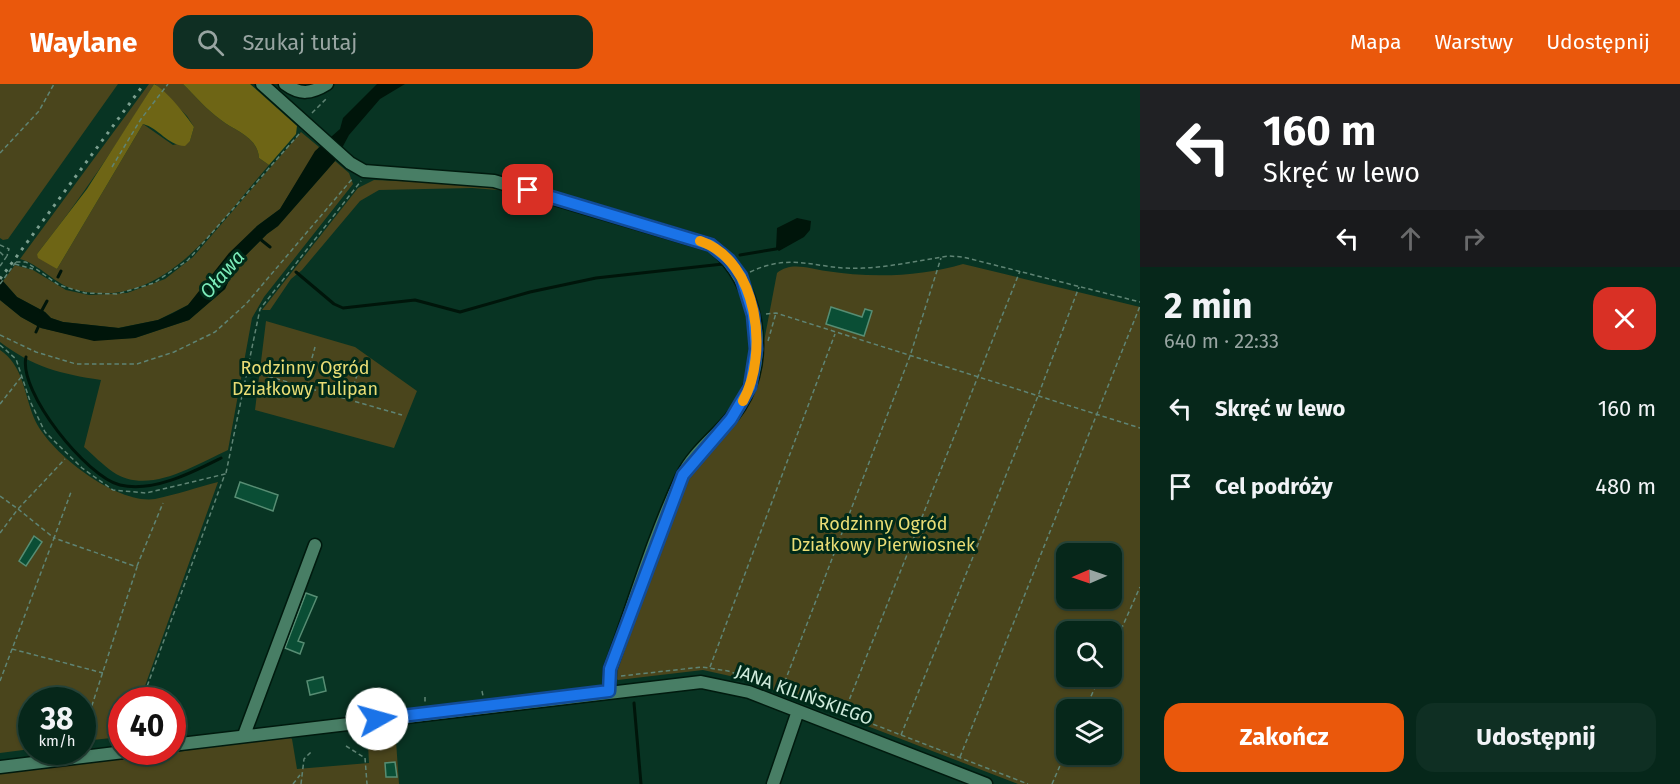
<!DOCTYPE html>
<html lang="pl">
<meta charset="utf-8">
<style>
body{margin:0;font-family:"Fira Sans",sans-serif;background:#0f2f23;color:#f1f3f6;height:100vh;display:flex;flex-direction:column;font-size:22px;white-space:nowrap}
*{box-sizing:border-box;margin:0}
p{font-size:20px;color:#98a5a2}
.icon{flex:none;width:33px;height:33px;fill:none;stroke:currentColor;stroke-width:2;stroke-linecap:round;stroke-linejoin:round}
.map{position:relative;flex:1;overflow:hidden}
.panel{display:flex;flex-direction:column;background:#06271a;width:540px}
.panel>*{flex:none}
.top-card{background:#202124;color:#fff;overflow:hidden}
.needle{width:39px;rotate:268deg}
.fabs{position:absolute;left:1056px;top:459px;display:grid;gap:12px}
.fabs a{display:grid;place-items:center;width:66px;height:66px;border-radius:12px;background:#06271a;box-shadow:0 2px 4px #0004,0 0 0 2px #274439;font-size:30px}
.speed{position:absolute;left:18px;top:603px;display:flex;gap:12px;font-size:30px;font-weight:700;text-align:center}
.speed>*{display:grid;place-content:center;width:78px;height:78px;border-radius:50%;background:#06271a;box-shadow:0 2px 4px #0004,0 0 0 2px #274439;line-height:1}
.speed small{font-size:15px;font-weight:400}
.speed .limit{border:9px solid #d22;background:#fff;color:#111}
.pin{position:absolute;display:grid;place-items:center;width:51px;height:51px;color:#fff;margin:-26px;border-radius:12px;box-shadow:0 3px 9px #0006}
.me{position:absolute;width:66px;margin:-33px;rotate:83deg;stroke-linejoin:round;filter:drop-shadow(0 0 4px #0008)}
.turn{display:flex;align-items:center;gap:21px;height:126px;padding:0 24px;font-size:27px}
.turn .icon{width:78px;height:78px;stroke-width:2.5}
.turn b{display:block;font-size:42px;line-height:51px}
.lanes{display:flex;align-items:center;height:57px;padding:0 24px;background:#0003;justify-content:center;gap:30px;direction:ltr}
.lanes .off{opacity:.35}
.round{display:grid;place-items:center;flex:none;width:63px;height:63px;border-radius:18px;background:#0f2f23}
.overview{display:flex;align-items:center;justify-content:space-between;height:102px;padding:0 24px}
h1{font-size:36px;font-weight:700;line-height:45px}
.primary-button{display:flex;gap:12px;margin-top:auto;padding:12px 24px}
.primary-button a{flex:1;height:69px;border-radius:18px;background:#ea580c;color:#fff;font-size:24px;font-weight:700;line-height:69px;text-align:center}
.primary-button a+a{background:#0f2f23;color:#f1f3f6}
ul{padding:0;list-style:none}
li{display:flex;align-items:center;gap:18px;height:78px;padding:0 24px}
li div{flex:1}
li b{display:block;font-size:22px}
li em{font-style:normal}
header{display:flex;align-items:center;gap:36px;box-sizing:border-box;height:84px;padding:0 30px;background:#ea580c;color:#fff}
header strong{font-size:28px}
nav{display:flex;gap:33px;margin-inline-start:auto;font-size:21px}
.search{width:420px;height:54px;background:#0f2f23;display:flex;align-items:center;gap:15px;box-sizing:border-box;padding:0 21px;border-radius:18px;color:#98a5a2;font-size:22px}
main{display:flex;flex:1;min-height:0}
.map>svg:first-child{display:block}
</style>
<header>
<strong>Waylane</strong>
<div class="search"><svg class="icon" aria-label="search" viewBox="0 0 24 24"><circle cx="10" cy="10" r="6"/><path d="M15 15l6 6"/></svg>Szukaj tutaj</div>
<nav><a>Mapa</a><a>Warstwy</a><a>Udostępnij</a></nav>
</header>
<main>
<div class="map">
<svg width="1140" height="700" viewBox="0 0 1140 700">
<rect width="100%" height="100%" fill="#083423"/>
<path fill="#4a451c" fill-rule="evenodd" d="M0 0H118L8 155 3 156 0 154Z
M149 0H154C118 59 80 116 37 170L57 185 143 40 173 61 190 57 194 43 187 32 155 0H183C195 12 207 26 221 36 235 47 258 53 259 74L269 81C219 138 165 228 76 206 54 200 41 181 20 175Z
M301 48 319 63 280 125 257 142 188 221 158 236 118 244 63 238 51 234 45 228 17 213 3 197 15 181 33 186 66 206 89 211 127 209 165 195 193 173Z
M335 77 349 89 353 100 264 213 252 234 228 366C195 381 148 412 113 388 103 381 93 371 84 363L101 296C61 290 33 283 0 258V216L21 233 41 244 94 256 135 254 189 236 225 205 236 181 267 150 278 142Z
M374 96 480 100 511 107 472 104 379 106 360 117 302 186 291 195 270 226H262L358 104Z
M963 180 1140 223V700H1018L748 596 703 586 618 596 613 592 687 394 740 335 754 310 777 189C791 177 810 185 826 187 870 194 920 193 963 180ZM1066 470H1112V514H1066ZM1066 548H1112V592H1066ZM1066 626H1112V670H1066Z
M266 237 355 263 417 307 394 364 255 326Z
M0 266C23 281 24 309 34 334 48 368 117 421 155 415 175 411 198 403 218 398L140 616H122L121 653 83 657 82 616H32L31 665 0 669Z
M367 642H395L399 700H0V689L110 674 131 675 288 651 292 655 297 685 369 679Z"/>
<path fill="#6e6515" d="M154 0C166 6 186 31 194 43L190 57 185 62C167 61 159 44 143 40L57 185 38 174 37 170 87 105Z
M183 0H250L297 42 296 50 269 81 259 74C258 53 235 47 221 36 207 26 195 12 183 0Z"/>
<path fill="#00150a" d="M377 0H405L380 15 349 51 335 77 278 142 267 150 236 181 225 205 189 236 135 254 94 257 41 244 21 233 0 216V194L17 213 45 228 51 234 63 238 119 244 158 236 173 229 188 221 229 169 257 142 280 125 315 67 340 45 343 34Z
M797 134 811 137 810 146 804 153 779 167 776 165 777 144Z"/>
<g fill="none" stroke-linecap="round" stroke-linejoin="round">
<path stroke="#00150a" stroke-width="3" d="M260 155 270 163
M740 171 776 165
M296 188 334 220 343 224 415 216 460 228 530 208 596 194 723 180
M58 193 61 187
M41 228 47 217
M36 248 40 239
M26 273C18 308 87 393 120 401 153 409 193 388 221 374
M634 619 641 700"/>
</g>
<path fill="#0a4e35" stroke="#578d73" stroke-width="1.5" d="M831 223 862 233 865 225 872 227 864 252 826 240Z
M240 398 278 411 273 427 235 413Z
M34 452 42 458 26 482 19 477Z
M306 509 317 513 298 557 304 559 300 570 285 564Z
M323 593 326 607 310 611 307 597Z
M395 678 397 693H386L385 679Z"/>
<g fill="none" stroke-linecap="round" stroke-linejoin="round">
<g stroke="#001a0e" stroke-width="15">
<path id="minor" d="M262 0 350 79 364 87 494 97 711 161C757 196 772 272 740 322 724 347 695 365 682 392 653 454 633 522 610 585L609 607
M285 0C300 11 311 10 327 0
M244 651 315 461
M172 661 701 598 749 608 986 700
M0 683 124 668
M773 700 798 627"/>
</g>
<path stroke="#5f8474" stroke-width="1.5" stroke-dasharray="4.5 3" stroke-linecap="butt" d="M312 29 328 13
M0 69 39 27 54 0
M112 83 141 35 168 0
M0 161 9 165 7 172
M0 168 5 173
M16 178H26L59 201 85 209 117 210 154 199 188 176 300 49
M15 180 33 185
M750 188C794 167 819 187 863 184 892 183 920 176 949 172L963 173 1140 218
M766 230 776 229 1140 344
M0 251 36 268 76 280H137L174 268 215 248 246 220 353 94
M768 257 776 229
M0 261 16 275 30 317 45 348 82 384 113 406 146 409 225 390 142 616
M249 282 260 290 402 331
M304 303 315 263
M349 316 358 288
M0 320 22 292
M226 389 260 225 361 97
M0 412 18 425 65 375
M0 449 18 425 54 454 71 408
M137 482 163 419
M12 565 103 589
M1112 566 1140 503
M710 583 835 250
M621 592 702 583 728 587 782 605 1028 700
M0 597 54 454 137 483 82 652
M782 605 910 272 941 174
M482 607 483 612
M425 613V619
M1085 626 1100 592
M844 629 1020 187
M901 651 1038 312 1079 203
M346 662 365 674 367 700
M960 673 1140 222
M293 700 300 691
M301 700 304 675 312 667
M1052 700 1066 668"/>
<use href="#minor" stroke="#487e65" stroke-width="12"/>
<path stroke="#7c9f8f" stroke-width="3" stroke-dasharray="3 6" stroke-linecap="butt" d="M0 195 144 0"/>
<path stroke="#5f8474" stroke-width="1.5" stroke-dasharray="4.5 3" stroke-linecap="butt" d="M0 182 7 172
M0 200 16 178"/>
</g>
<g fill="none" stroke-linecap="round" stroke-linejoin="round">
<g stroke="#114b97" stroke-width="15">
<path id="route" d="M377 635 609 607 610 585 683 391 731 335 750 303 756 265 753 231 741 192 729 176 711 161 528 106"/>
</g>
<use href="#route" stroke="#1a73e8" stroke-width="10"/>
<path stroke="#f59e0b" stroke-width="10" d="M700 157C759 177 769 270 743 317"/>
</g>
<g text-anchor="middle" dominant-baseline="central" stroke-width="6" stroke-linejoin="round" paint-order="stroke">
<g font-size="18" fill="#e9dd75" stroke="#002a19">
<text x="305" y="284">Rodzinny Ogród<tspan x="305" dy="21">Działkowy Tulipan</tspan></text>
<text x="883" y="440">Rodzinny Ogród<tspan x="883" dy="21">Działkowy Pierwiosnek</tspan></text>
</g>
<g font-size="18" fill="#d0ecdd" stroke="#002a19">
<text transform="translate(804 611) rotate(20)">JANA KILIŃSKIEGO</text>
</g>
<g font-size="20" font-style="italic" fill="#7bebb9" stroke="#002a19">
<text transform="translate(222 190) rotate(-49)">Oława</text>
</g>
</g>
</svg>
<div class="fabs">
<a><svg class="needle" viewBox="-14 -14 28 28"><path d="M0-13l5 13h-10z" fill="#e53935"/><path d="M0 13l5-13h-10z" fill="#98a5a2"/></svg></a>
<a><svg class="icon" aria-label="search" viewBox="0 0 24 24"><circle cx="10" cy="10" r="6"/><path d="M15 15l6 6"/></svg></a>
<a><svg class="icon" aria-label="layers" viewBox="0 0 24 24"><path d="M12 4l9 5-9 5-9-5zM3 14l9 5 9-5"/></svg></a>
</div>
<div class="speed"><div>38<small>km/h</small></div><div class="limit">40</div></div>
<div class="pin" style="left:528px;top:106px;background:#d93025"><svg class="icon" aria-label="arrive" viewBox="0 0 24 24"><path d="M6 21V4h12l-3 4 3 4H6"/></svg></div>
<svg class="me" style="left:377px;top:635px" viewBox="-20 -20 40 40"><circle r="19" fill="#fff"/><path d="M0-13L10 11 0 6-10 11z" fill="#1a73e8"/></svg>
</div>
<section class="panel">
<div class="top-card">
<div class="turn"><svg class="icon" aria-label="left" viewBox="0 0 24 24"><path d="M17 20v-9H6M10 6l-5 5 5 5"/></svg><div><b>160 m</b>Skręć w lewo</div></div>
<div class="lanes"><svg class="icon" aria-label="left" viewBox="0 0 24 24"><path d="M17 20v-9H6M10 6l-5 5 5 5"/></svg><svg class="icon off" aria-label="ahead" viewBox="0 0 24 24"><path d="M12 20V5M6 11l6-6 6 6"/></svg><svg class="icon off" aria-label="right" viewBox="0 0 24 24"><path d="M7 20v-9h11M14 6l5 5-5 5"/></svg></div>
</div>
<div class="overview"><div><h1>2 min</h1><p>640 m · 22:33</p></div><a class="round" style="background:#d93025;color:#fff"><svg class="icon" aria-label="close" viewBox="0 0 24 24"><path d="M6 6l12 12M18 6L6 18"/></svg></a></div>
<ul>
<li><svg class="icon" aria-label="left" viewBox="0 0 24 24"><path d="M17 20v-9H6M10 6l-5 5 5 5"/></svg><div><b>Skręć w lewo</b></div><em>160 m</em></li>
<li><svg class="icon" aria-label="arrive" viewBox="0 0 24 24"><path d="M6 21V4h12l-3 4 3 4H6"/></svg><div><b>Cel podróży</b></div><em>480 m</em></li>
</ul>
<div class="primary-button"><a>Zakończ</a><a>Udostępnij</a></div>
</section>
</main>
